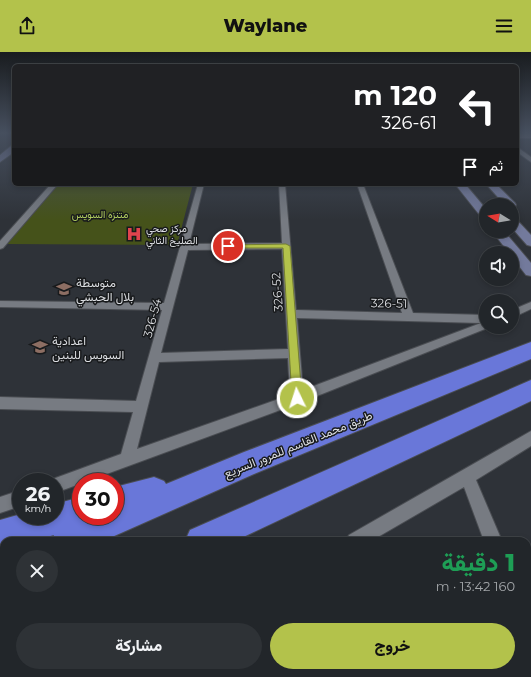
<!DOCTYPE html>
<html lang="ar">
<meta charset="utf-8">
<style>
body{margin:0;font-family:Montserrat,Vazirmatn,sans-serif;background:#2e3236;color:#f1f3f6;direction:rtl;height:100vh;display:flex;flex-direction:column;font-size:15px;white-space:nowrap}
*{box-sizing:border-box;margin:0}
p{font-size:13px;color:#a2a5a8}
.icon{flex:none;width:22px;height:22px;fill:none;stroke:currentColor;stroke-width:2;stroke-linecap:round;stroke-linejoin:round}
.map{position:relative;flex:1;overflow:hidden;direction:ltr}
.side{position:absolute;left:0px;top:485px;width:531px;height:140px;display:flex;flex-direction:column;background:#22262a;border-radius:12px 12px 0 0;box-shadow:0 2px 6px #0003,0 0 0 1px #3f4347;direction:rtl}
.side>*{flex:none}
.banner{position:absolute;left:12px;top:12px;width:507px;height:122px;border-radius:6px;box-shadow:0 2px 6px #0003,0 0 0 1px #3f4347;direction:rtl;background:#202124;color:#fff;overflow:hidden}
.needle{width:26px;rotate:281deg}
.buttons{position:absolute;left:479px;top:146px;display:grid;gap:8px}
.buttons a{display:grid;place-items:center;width:40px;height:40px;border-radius:50%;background:#22262a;box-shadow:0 2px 6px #0003,0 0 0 1px #3f4347;font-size:20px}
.speed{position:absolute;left:12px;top:421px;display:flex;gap:8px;font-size:20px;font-weight:700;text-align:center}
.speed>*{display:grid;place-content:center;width:52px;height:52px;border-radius:50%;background:#22262a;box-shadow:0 2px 6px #0003,0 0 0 1px #3f4347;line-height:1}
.speed small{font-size:10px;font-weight:400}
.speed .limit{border:6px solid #d22;background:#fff;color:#111}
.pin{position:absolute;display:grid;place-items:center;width:34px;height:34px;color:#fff;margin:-17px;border:2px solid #fff;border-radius:50%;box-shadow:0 1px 4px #0007}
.me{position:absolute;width:44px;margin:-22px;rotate:356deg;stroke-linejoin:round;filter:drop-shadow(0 0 3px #0008)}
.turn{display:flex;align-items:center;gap:14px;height:84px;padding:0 16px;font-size:18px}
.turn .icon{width:52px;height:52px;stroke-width:2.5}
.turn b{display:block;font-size:28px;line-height:34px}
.then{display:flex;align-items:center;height:38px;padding:0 16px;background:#0003;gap:8px;font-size:15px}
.round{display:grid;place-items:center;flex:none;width:42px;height:42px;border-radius:21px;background:#2e3236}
.headline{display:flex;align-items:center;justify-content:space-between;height:68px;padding:0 16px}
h1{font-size:24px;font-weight:800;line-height:30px;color:#1e9e55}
.action{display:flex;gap:8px;margin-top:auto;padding:8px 16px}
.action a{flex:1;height:46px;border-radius:24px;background:#b3c24b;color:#111;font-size:16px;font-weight:800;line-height:46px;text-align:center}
.action a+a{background:#2e3236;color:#f1f3f6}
header{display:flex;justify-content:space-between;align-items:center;height:52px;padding:0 16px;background:#b3c24b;color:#111;font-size:18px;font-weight:800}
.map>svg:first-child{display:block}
</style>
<header><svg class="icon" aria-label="menu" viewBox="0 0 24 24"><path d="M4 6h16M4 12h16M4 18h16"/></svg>Waylane<svg class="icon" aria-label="share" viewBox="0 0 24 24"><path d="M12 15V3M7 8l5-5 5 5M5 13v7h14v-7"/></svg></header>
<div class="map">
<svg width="531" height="625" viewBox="0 0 531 625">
<rect width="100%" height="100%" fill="#2e3238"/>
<path fill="#45521a" d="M59 132H193L177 193 6 192Z"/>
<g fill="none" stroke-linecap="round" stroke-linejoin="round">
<g stroke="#4a4d52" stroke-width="2">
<path id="street" d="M517 82H531V86H517Z
M517 95 531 105V110L517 100Z
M51 132H58L3 196 0 197V189Z
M198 132H204L189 192 282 191 279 132H285L296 258 402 261 357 132H363L413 261 486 263V275H490L302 350 55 441V430H49L50 428 121 402 133 360 0 357V345L136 349 162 258 0 255V249L164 251ZM282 197 288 297 161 301 188 198ZM297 266 481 271 303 338ZM288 306 290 343 137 397 159 310Z
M531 250V257L512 266V258Z
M531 379V394L476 428 502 489H484L464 435 371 489H346L349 483Z
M21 438V454L0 461V445Z
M527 565 531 567V595L527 593Z
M62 621H90L89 625H61Z
M305 621H325V625H305Z"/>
</g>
<g stroke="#4a4d52" stroke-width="2">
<path id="secondary" d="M11 94H14V100L0 110V103Z
M455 132H465L486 157V167L482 166Z
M486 132H496L515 151 516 153 515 155 512 156V153H505Z
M512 166 516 167 531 183V194L527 193 512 176Z
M492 179H504L531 211V224L526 223 512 205V201H509Z"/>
</g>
<g stroke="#4a4d52" stroke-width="2">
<path id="highway" d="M531 290V307L254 422 103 489H51L54 483 32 489H4V497L0 498V468L21 462V464H55V452L81 445V464H115V435L154 425 164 429 166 432 244 400Z
M531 328V349L235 489H185L190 478Z
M4 500V533L0 534V501Z
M4 562V598L0 600V564Z
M4 620V621H46L44 625H2Z"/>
</g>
<use href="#street" fill="#777b82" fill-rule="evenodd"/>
<use href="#secondary" fill="#737a9c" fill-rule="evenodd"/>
<use href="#highway" fill="#6977d9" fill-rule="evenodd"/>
</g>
<linearGradient id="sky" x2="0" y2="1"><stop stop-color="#191c1f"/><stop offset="0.48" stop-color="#464f5e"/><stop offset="1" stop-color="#464f5e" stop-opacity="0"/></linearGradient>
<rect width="531" height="168" fill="url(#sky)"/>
<path fill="#b3c24b" stroke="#747e31" d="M286 192 290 194 302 346 301 349 297 351 294 349 292 346 283 196H228L225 194 228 193Z"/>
<defs>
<g id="hospital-bare" transform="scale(1.2)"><path d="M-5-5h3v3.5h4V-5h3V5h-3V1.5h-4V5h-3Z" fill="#e0444e" stroke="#181a1c" stroke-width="2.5" paint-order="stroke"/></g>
<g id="school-bare" transform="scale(1.2)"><path d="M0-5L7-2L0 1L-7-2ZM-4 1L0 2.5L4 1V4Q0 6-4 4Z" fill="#8d6e63" stroke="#181a1c" stroke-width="2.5" paint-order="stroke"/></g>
</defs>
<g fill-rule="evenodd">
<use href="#hospital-bare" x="134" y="182"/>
<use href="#school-bare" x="64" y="237"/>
<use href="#school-bare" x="40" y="295"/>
</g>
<g text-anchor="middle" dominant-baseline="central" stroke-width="3" stroke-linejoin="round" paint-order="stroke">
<g font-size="10" fill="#b4d160" stroke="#181a1c">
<text x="100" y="162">متنزه السويس</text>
</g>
<g font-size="10" fill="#dcdee2" stroke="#181a1c" text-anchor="start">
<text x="146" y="176">مركز صحي<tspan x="146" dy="12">الصليخ الثاني</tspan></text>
</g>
<g font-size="12" fill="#dcdee2" stroke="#181a1c" text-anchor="start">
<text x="76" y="230">متوسطة<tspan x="76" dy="14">بلال الحبشي</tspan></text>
<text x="52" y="288">اعدادية<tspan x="52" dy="14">السويس للبنين</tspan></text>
</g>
<g font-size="12" fill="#dcdee2" stroke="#181a1c">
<text transform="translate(277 240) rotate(-94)">326-52</text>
<text transform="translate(389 251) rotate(1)">326-51</text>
<text transform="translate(152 266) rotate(-75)">326-54</text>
<text transform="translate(298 392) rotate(-22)">طريق محمد القاسم للمرور السريع</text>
</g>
</g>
</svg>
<div class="buttons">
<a><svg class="needle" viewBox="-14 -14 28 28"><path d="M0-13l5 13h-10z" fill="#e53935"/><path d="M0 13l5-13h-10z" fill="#a2a5a8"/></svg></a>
<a><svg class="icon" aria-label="sound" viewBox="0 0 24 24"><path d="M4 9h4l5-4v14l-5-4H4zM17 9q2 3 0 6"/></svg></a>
<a><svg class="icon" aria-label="search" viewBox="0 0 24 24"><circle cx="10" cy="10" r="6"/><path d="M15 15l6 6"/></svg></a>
</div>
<div class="speed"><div>26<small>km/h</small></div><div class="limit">30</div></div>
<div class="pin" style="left:228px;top:194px;background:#d93025"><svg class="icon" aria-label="arrive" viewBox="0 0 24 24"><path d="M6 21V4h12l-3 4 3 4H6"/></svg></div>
<svg class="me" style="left:297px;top:346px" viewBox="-20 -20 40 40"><circle r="17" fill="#b3c24b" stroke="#fff" stroke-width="3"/><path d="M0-11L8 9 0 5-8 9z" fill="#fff"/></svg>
<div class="banner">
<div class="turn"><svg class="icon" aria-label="left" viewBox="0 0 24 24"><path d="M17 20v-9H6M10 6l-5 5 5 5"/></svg><div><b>120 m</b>326-61</div></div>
<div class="then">ثم<svg class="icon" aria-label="arrive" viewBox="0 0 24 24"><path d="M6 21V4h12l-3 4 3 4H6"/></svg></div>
</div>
<section class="side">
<div class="headline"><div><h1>1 دقيقة</h1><p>160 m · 13:42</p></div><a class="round"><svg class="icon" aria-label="close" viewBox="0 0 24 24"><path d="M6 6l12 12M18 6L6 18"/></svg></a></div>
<div class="action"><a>خروج</a><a>مشاركة</a></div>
</section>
</div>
